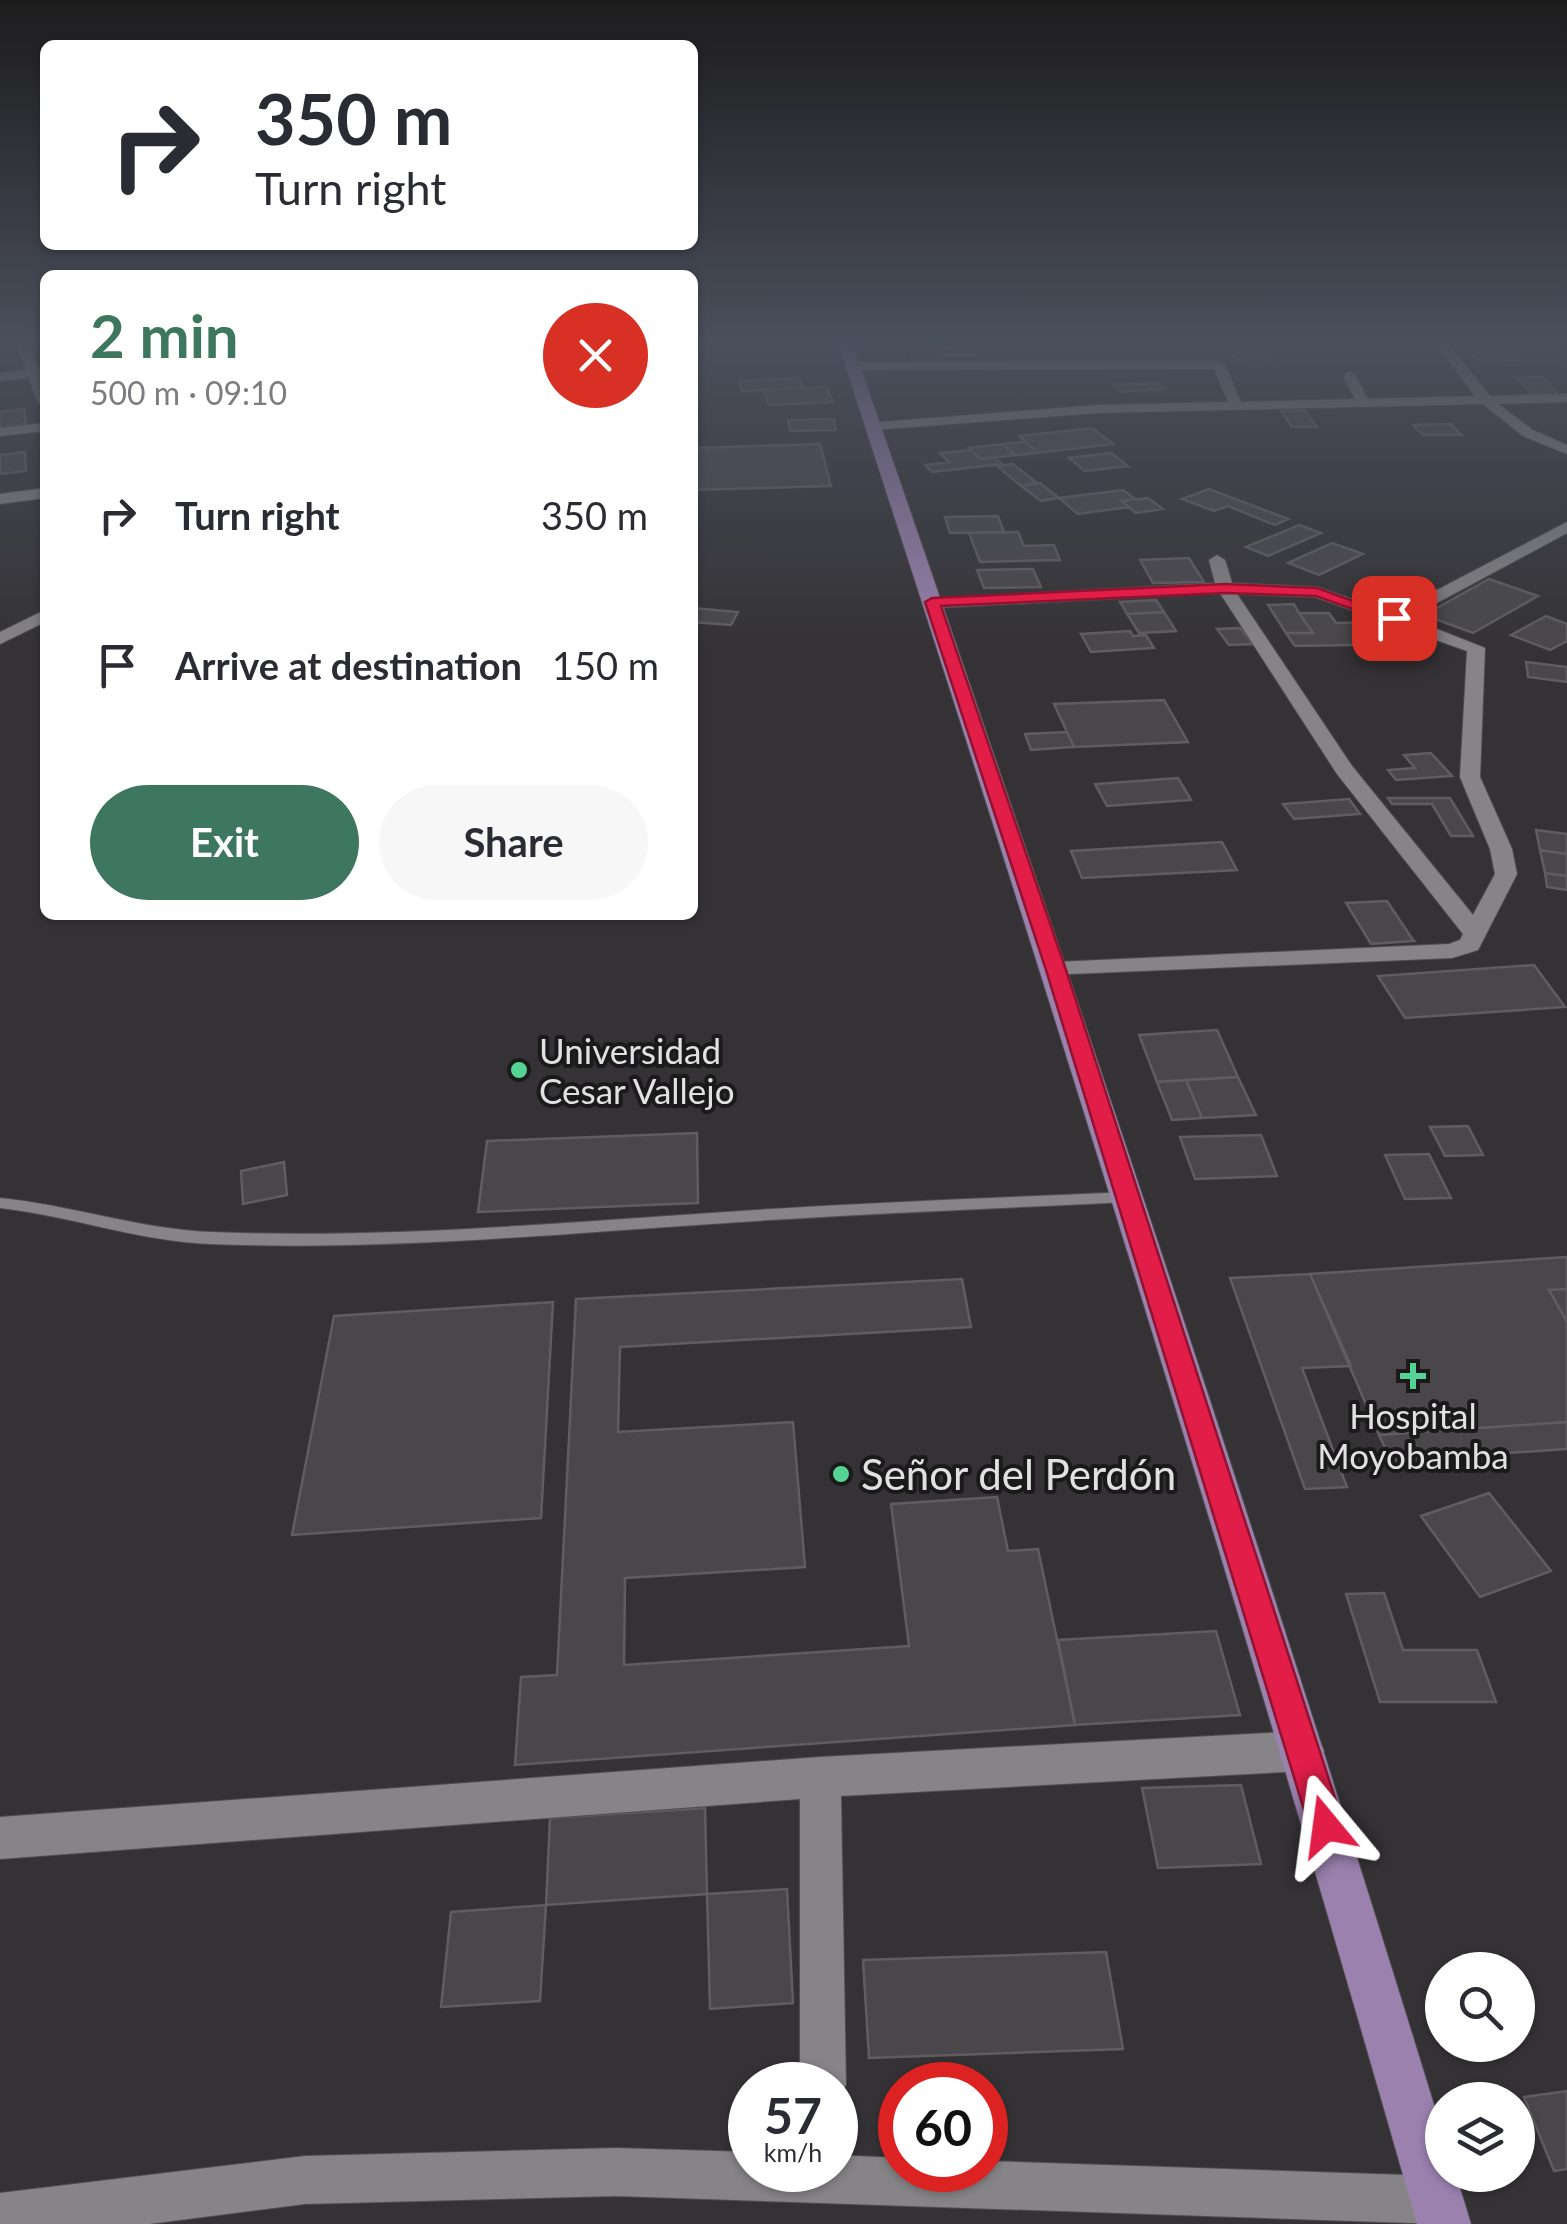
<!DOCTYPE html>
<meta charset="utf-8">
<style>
body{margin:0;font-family:Lato,sans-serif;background:#f7f7f7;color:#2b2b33;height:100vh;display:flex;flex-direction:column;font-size:38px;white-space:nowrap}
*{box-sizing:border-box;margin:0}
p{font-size:32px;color:#7c7c81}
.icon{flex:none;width:55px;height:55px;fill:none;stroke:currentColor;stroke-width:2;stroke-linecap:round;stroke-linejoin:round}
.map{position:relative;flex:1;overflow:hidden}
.drawer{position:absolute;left:40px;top:270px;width:658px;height:650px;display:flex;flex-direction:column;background:#fff;border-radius:15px;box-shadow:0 2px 8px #0004}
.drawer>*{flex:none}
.banner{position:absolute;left:40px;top:40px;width:658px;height:210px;border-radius:15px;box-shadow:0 2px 8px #0004;background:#fff;color:#2b2b33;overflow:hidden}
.tools{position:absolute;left:1425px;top:1952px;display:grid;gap:20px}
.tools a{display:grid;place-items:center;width:110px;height:110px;border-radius:50%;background:#fff;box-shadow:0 2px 8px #0004;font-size:50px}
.speed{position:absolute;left:728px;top:2062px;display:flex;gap:20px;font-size:50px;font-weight:700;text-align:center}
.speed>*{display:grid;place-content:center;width:130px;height:130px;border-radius:50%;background:#fff;box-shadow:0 2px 8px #0004;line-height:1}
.speed small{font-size:25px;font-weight:400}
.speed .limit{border:15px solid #d22;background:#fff;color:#111}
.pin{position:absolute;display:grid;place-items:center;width:85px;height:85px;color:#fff;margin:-42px;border-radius:20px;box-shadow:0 5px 15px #0006}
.me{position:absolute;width:110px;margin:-55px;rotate:344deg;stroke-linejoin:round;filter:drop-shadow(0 0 8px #0008)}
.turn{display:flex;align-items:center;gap:35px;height:210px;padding:0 50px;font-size:45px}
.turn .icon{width:130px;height:130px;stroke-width:2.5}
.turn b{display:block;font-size:70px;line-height:85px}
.round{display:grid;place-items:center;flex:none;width:105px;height:105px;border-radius:52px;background:#f7f7f7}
.summary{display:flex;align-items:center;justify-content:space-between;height:170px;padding:0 50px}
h1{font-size:60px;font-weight:700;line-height:75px;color:#3e775f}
.button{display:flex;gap:20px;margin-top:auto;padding:20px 50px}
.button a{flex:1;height:115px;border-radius:60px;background:#3e775f;color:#fff;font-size:40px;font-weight:700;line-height:115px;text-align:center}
.button a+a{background:#f7f7f7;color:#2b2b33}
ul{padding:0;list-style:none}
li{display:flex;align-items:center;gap:30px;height:150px;padding:0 50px}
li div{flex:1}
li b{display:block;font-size:38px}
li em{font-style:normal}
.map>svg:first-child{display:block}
</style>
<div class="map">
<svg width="1567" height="2224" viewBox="0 0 1567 2224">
<rect width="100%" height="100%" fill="#343235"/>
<path fill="#49474a" stroke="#5f5d60" stroke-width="2.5" d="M1460 340H1504L1524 361 1477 360Z
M973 347 976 355 912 356 910 348Z
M1229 350H1269L1275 360 1235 359Z
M1516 377H1542L1559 395 1533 394Z
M799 378 803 388 742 391 738 381Z
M1157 383 1164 389 1120 392 1114 385Z
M826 387 833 402 769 405 763 390Z
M24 409 26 424 0 427V412Z
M1281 411H1305L1317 427H1292Z
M834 419 836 430 790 431 788 420Z
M1451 424 1462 435H1423L1413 425Z
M1092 428 1113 444 1038 453 1019 436Z
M1025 442 1038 453 1015 455 1002 444Z
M820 444 831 486 692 490V448Z
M1002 444 1015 455 981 459 969 448Z
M971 450 981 459 995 458 1002 464 932 472 925 465 949 462 940 453Z
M25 452 26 471 0 474V455Z
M1111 453 1128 466 1085 471 1069 458Z
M1013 464 1037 483 1021 486 997 466Z
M1040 483 1059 498 1041 501 1021 486Z
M1209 489 1288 519 1275 525 1228 506 1214 511 1182 499Z
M1123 490 1135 499 1121 501 1129 507 1078 514 1059 498Z
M1148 498 1163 509 1136 513 1121 501Z
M998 516 1004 532 950 533 945 517Z
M1299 525 1321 533 1268 556 1246 547Z
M1018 532 1024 546 1054 545 1060 560 980 562 969 533Z
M1332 543 1363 554 1319 575 1288 563Z
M1189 558 1204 582 1153 583 1140 560Z
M1033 569 1041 587 984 588 977 570Z
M1489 579 1538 596 1473 633 1424 615Z
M1156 600 1164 612 1127 614 1120 602Z
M1294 604 1299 613 1313 633H1286L1268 605Z
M692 609 693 608 738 612 731 625 692 622Z
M1164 612 1176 631 1139 633 1127 614Z
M1299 613H1329L1336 623 1373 622 1379 629H1399L1410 644 1295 646 1286 633H1313Z
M1546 616 1567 624V641L1550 650 1511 635Z
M1240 628 1253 644 1229 645 1217 629Z
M1130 631 1133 636 1146 635 1154 648 1091 652 1081 634Z
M1526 662 1567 667V682L1528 677Z
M1164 700 1188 742 1074 747 1054 704Z
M1067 732 1074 747 1031 750 1025 734Z
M1431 753 1452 776 1396 780 1388 770 1415 768 1404 755Z
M1178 778 1191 800 1107 806 1095 784Z
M1388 798H1450L1473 836H1451L1432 804H1392Z
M1349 799 1360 814 1294 819 1283 804Z
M1536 830 1567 834V854L1540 850Z
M1222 842 1237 870 1082 878 1071 851Z
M1540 850 1567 854V876L1545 873Z
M1545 873 1567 876V890L1547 887Z
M1387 901 1413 940 1414 941 1371 944 1346 903Z
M1534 965 1565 1007 1405 1018 1378 976Z
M1217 1030 1238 1077 1157 1082 1139 1035Z
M1238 1077 1256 1115 1202 1118 1186 1080Z
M1186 1080 1202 1118 1172 1120 1157 1082Z
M1468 1126 1483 1155 1445 1156 1430 1127Z
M697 1133 698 1203 478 1212 487 1141Z
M1261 1135 1277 1176 1195 1179 1180 1137Z
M1429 1154 1451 1198 1405 1199 1385 1155Z
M284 1162 287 1195 243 1204 241 1171Z
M1567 1257V1289L1549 1290 1567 1322V1422L1379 1435 1310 1274Z
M1310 1274 1351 1366 1302 1368 1347 1487 1305 1489 1230 1278Z
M962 1279 971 1327 620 1347 618 1432 793 1422 805 1567 625 1578 624 1665 909 1646 891 1504 997 1497 1008 1551 1038 1549 1075 1725 515 1765 521 1677 557 1675 576 1299Z
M1567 1289V1322L1549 1290Z
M553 1302 541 1518 292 1535 334 1316Z
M1567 1422V1449L1391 1461 1379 1435Z
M1489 1493 1551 1571 1480 1597 1421 1516Z
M1384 1593 1403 1650H1477L1496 1702H1380L1346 1594Z
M1216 1631 1240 1715 1075 1725 1058 1640Z
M1241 1785 1261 1864 1158 1868 1142 1788Z
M705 1808 707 1894 546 1905 550 1818Z
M787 1889 793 2003 710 2009 707 1894Z
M546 1905 540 2001 441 2007 451 1912Z
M1106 1952 1123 2049 869 2058 863 1960Z
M1567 2091V2169L1554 2171 1524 2097Z"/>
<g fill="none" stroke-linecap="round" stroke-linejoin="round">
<g stroke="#4f4e4f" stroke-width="2">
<path id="service" d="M1128 1192 1133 1193 1135 1197 1133 1201 1128 1202C989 1209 850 1214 711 1224 544 1235 377 1251 210 1244 138 1241 71 1216 0 1208V1198C71 1205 139 1229 210 1232 377 1239 544 1224 711 1213 850 1203 989 1198 1128 1192Z"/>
</g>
<g stroke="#4f4e4f" stroke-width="2">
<path id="minor" d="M15 340H27L38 369 45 368V376H41L45 407 38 403 29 378 0 381V373L26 370Z
M1433 340H1445L1490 396 1567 394V402L1498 404 1533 430 1567 445V454L1523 436 1483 404 1098 413 873 430 868 429V423L1098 405 1228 402 1214 369 852 370 846 366 852 362 1219 361 1225 365 1241 402 1355 399 1343 376 1349 372 1354 373 1368 399 1475 396Z
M45 423V431L0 436V428Z
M45 488V498L0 504V494Z
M1567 522V533L1409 618 1485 648 1480 777 1512 849 1517 874 1478 950 1452 958 1047 975 1044 970 1056 962 1449 944 1460 940 1463 934 1337 774 1220 593 932 608 926 607V599L1215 583 1209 560 1217 555 1225 560 1232 583 1317 587 1393 613ZM1237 594 1315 597 1467 651 1460 777 1490 849 1495 874 1473 915 1352 766Z
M45 610V622L0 644V632Z
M1304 1731 1318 1737 1324 1751 1318 1765 1304 1771 841 1796 846 2085 835 2103V2085H800V1799L0 1859V1817L820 1757Z
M616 2148 750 2152V2170H835V2155L900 2158V2170H985V2161L1437 2176 1454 2184 1462 2201 1454 2218 1441 2224 616 2196 305 2204 149 2224H0V2193L305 2156Z"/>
</g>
<g stroke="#4f4e4f" stroke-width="2">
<path id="primary" d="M837 340H851C1057 934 1258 1530 1442 2131V2175H1456L1471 2224H1417C1237 1591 1041 966 837 340Z"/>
</g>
<use href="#service" fill="#868487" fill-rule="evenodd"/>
<use href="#minor" fill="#868487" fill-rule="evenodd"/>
<use href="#primary" fill="#9a81ae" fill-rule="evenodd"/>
</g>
<linearGradient id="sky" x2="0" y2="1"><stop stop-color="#1d1c1d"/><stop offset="0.52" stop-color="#4a4f5c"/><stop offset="1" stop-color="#4a4f5c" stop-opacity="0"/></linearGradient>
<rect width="1567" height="652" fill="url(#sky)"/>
<path fill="#e11d48" stroke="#92132f" stroke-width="2.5" d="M1225 584 1317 588 1401 618 1389 622 1316 596 1225 593 941 606 1066 970 1344 1826 1339 1838 1326 1843 1314 1838 1309 1826 1046 970 925 602 932 598Z"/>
<g fill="#55d395" stroke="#1b1a1b" stroke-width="4">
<circle cx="519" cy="1070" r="10"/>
<path d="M1408 1361h10v10h10v10h-10v10h-10v-10h-10v-10h10z"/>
<circle cx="841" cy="1474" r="10"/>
</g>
<g text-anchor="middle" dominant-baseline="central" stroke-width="8" stroke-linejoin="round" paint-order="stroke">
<g font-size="35" fill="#e2e1e2" stroke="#1b1a1b" text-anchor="start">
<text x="539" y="1050">Universidad<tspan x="539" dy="40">Cesar Vallejo</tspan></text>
<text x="1413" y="1415" text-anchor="middle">Hospital<tspan x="1413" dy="40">Moyobamba</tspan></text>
</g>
<g font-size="42" fill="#e2e1e2" stroke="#1b1a1b" text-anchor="start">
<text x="861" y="1474">Señor del Perdón</text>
</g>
</g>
</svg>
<div class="tools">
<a><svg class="icon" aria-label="search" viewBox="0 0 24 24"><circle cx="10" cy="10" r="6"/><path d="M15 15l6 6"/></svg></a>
<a><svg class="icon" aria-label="layers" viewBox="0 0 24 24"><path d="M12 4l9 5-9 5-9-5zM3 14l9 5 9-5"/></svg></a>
</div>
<div class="speed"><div>57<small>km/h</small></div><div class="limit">60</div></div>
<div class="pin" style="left:1394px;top:618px;background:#d93025"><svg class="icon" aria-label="arrive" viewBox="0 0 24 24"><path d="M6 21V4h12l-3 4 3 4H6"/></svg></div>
<svg class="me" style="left:1326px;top:1826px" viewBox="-20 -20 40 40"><path d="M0-17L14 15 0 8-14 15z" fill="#e11d48" stroke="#fff" stroke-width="4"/></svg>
<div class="banner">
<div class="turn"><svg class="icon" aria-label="right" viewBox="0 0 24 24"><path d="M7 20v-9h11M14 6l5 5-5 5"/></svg><div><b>350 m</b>Turn right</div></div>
</div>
<section class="drawer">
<div class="summary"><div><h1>2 min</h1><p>500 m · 09:10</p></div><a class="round" style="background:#d93025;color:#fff"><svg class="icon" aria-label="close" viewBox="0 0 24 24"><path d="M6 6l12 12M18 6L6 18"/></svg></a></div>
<ul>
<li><svg class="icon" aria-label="right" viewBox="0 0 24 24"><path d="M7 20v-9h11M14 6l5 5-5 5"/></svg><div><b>Turn right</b></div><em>350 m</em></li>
<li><svg class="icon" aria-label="arrive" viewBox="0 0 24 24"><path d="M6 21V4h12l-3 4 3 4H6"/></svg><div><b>Arrive at destination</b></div><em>150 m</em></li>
</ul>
<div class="button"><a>Exit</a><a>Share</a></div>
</section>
</div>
